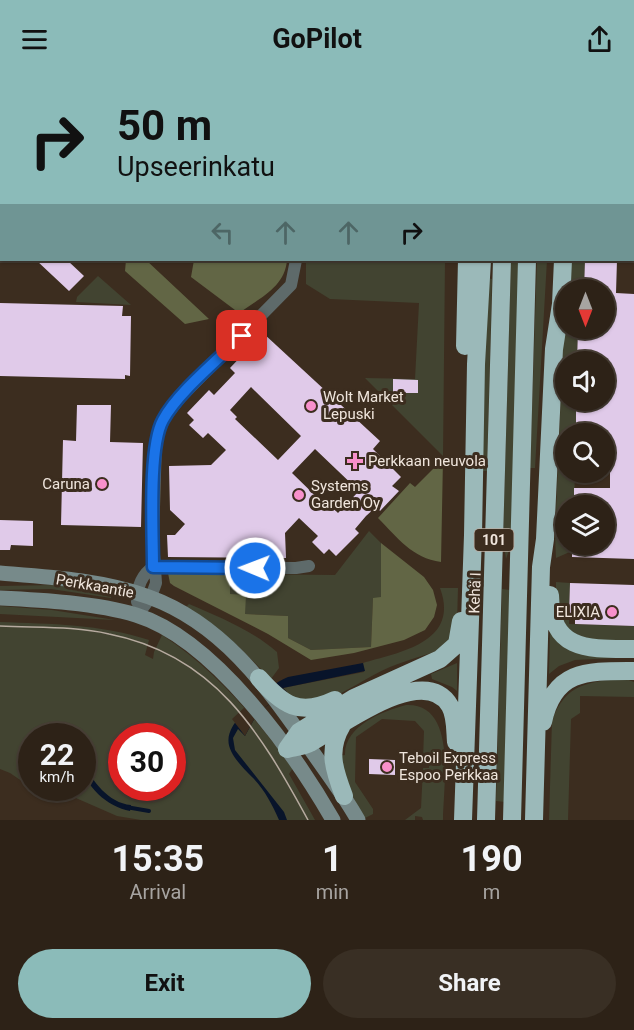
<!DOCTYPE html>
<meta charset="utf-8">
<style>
body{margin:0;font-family:Roboto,sans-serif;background:#392f24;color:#f1f3f6;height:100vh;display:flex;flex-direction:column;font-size:22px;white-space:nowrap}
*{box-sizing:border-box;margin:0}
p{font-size:20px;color:#a7a4a1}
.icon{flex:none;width:33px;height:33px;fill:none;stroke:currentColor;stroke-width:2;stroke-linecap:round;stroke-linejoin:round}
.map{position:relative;height:742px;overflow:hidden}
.sheet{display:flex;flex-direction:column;background:#2d2217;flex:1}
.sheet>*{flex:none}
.banner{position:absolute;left:0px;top:0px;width:634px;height:183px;box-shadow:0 2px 4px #0004,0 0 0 2px #483f36;background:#8bbbb9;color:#111;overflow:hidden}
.needle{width:39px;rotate:180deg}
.controls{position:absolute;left:555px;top:201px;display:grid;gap:12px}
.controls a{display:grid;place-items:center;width:60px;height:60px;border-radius:50%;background:#2d2217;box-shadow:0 2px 4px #0004,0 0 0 2px #483f36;font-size:30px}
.speed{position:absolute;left:18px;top:645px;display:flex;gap:12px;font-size:30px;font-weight:700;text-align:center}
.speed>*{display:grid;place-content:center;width:78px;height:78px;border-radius:50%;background:#2d2217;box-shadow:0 2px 4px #0004,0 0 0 2px #483f36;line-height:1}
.speed small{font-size:15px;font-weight:400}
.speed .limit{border:9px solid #d22;background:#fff;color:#111}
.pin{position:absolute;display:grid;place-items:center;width:51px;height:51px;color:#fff;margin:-26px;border-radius:12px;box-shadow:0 3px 9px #0006}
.me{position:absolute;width:66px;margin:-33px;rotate:271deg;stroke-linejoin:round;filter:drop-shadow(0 0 4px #0008)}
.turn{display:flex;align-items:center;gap:21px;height:126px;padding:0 18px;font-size:27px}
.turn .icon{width:78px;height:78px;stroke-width:2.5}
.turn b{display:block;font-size:42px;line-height:51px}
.lanes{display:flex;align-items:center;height:57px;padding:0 18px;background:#0003;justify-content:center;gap:30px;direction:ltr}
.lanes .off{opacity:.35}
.eta{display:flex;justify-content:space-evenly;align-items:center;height:102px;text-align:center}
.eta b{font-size:36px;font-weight:700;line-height:42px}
.primary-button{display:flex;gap:12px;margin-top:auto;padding:12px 18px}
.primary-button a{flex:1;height:69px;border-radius:36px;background:#8bbbb9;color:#111;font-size:24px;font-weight:700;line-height:69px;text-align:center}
.primary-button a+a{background:#392f24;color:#f1f3f6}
header{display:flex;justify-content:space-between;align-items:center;height:78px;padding:0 18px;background:#8bbbb9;color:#111;font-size:27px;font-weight:700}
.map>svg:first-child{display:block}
</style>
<header><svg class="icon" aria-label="menu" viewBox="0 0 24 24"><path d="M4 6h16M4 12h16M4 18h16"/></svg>GoPilot<svg class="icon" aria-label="share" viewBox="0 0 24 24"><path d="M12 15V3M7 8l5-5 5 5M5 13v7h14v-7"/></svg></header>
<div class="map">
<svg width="634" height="742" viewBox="0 0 634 742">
<rect width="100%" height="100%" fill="#3c2d1f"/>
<path fill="#424431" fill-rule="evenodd" d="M306 182H445L443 378 365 300 415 301 419 225 330 221 306 206Z
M511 182H519L512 463 506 481 503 461Z
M537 182H547L535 390H530Z
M567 182H585L584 211 566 212Z
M98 198 131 227 76 224 77 219Z
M487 200 492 201 487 393H481Z
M565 219 566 250 578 251 577 283 566 284V322L576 323V355L566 356V394L575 395 574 427 566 428V466L572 467V473L556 480 555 457Z
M369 453 381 465V520H373L371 569 311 572 288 560V538L245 536 230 516V496L335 497Z
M556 504 570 505 569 546 634 548V565H602L570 554 556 528Z
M54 507 112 516 111 520 51 511 0 512V508Z
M440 510H458L457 545 447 569C428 577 409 581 390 589 368 598 347 615 324 622 310 626 291 622 283 610L364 594 363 585C401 574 460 564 440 510Z
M502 511 510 512 505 724 496 723Z
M189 526C219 539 252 552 277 574L279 590 271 601 237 567 235 568 186 529Z
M0 528 52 532 115 542 0 536Z
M0 544C51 546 100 546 149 562L145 577 153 581 154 574 162 557C216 592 254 639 293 690L289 696 315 742H141L117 738 53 710H32L10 695 0 691ZM32 658H82V710H32ZM122 658H172V710H122Z
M550 549 634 579 575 582 559 588 549 596Z
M457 585V613L452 609 432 601 431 596Z
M626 601 634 604V619L580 618V635L571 641 568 742H549L552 643C565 605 590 603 626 601Z
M406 627C458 625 443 708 443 742H423L422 739 415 738V742H405L421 730 423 690H429V682H423L424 653 415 643 382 641 356 659 355 704 373 731V736L363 741 343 707 338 678 345 677C344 648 383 633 406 627Z"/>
<path fill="#626645" d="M126 182H146L209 241 185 246 125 193Z
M194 182H287C285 209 260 220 239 235L191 199Z
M443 381 441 484C412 480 398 460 378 440L410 405 415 409Z
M381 465 424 499 433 512 437 527 434 539 425 552 404 562 354 575 311 582 268 556 174 508 170 505 168 495 230 496V516L246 517 245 536 288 538V560L311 572 371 569 373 520 381 519Z"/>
<path fill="#08142a" d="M363 585 365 593 283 610 287 614 258 634 245 658 238 651 233 660 235 672 284 734 287 742H279C272 726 264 711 252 699 225 672 218 659 248 630 261 619 272 605 288 599Z
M82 684C93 703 108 725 131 727L130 733C108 729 83 708 82 684Z"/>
<path fill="#3c2d1f" d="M273 603 287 614 258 634 245 658 232 641Z"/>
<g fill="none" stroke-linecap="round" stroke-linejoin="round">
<path stroke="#08142a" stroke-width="4" d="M126 729 149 733"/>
</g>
<path fill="#e0cae9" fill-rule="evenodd" d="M36 182H67L84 198 69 213Z
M585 182H617L616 215 634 216V481L572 479V466H604V428H574V410H610V386H604V356H576V322H604V284H577L578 250H604V212H584Z
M0 225 123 228 122 238H131L130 298 125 297V301L0 298Z
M263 255 380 363 373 371 401 399 392 408 399 413 380 433 376 429 366 438 355 451 359 455 336 478 329 471 324 476 312 464 318 458 299 440 285 455 286 480 168 479 167 457H175L185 446 170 432 169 388 211 387 226 372 208 355 203 360 189 347 194 342 187 335 209 312 214 317 235 295 230 290ZM251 309 301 358 278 382 235 341 237 339 230 332ZM315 371 359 413 338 435 332 429 329 431 292 395Z
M393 301 418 302V315H393Z
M77 327H111L110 364 143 365 141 449 61 447 63 362 76 363Z
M0 442 33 443V468L11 467 10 472H0Z
M570 505 634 507V548L575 546V537H569Z
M369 681 395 682V697L369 696Z"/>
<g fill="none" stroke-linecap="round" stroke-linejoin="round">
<path stroke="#5e6a6a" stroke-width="12" d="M153 489 296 490 309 488
M137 524C137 509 141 497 153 489
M137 538 151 519 156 505 153 462 156 364 162 343 180 320 291 207 296 182"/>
<path stroke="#778a8a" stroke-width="15" d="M0 495C49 499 102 502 149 519 221 545 265 606 307 666 324 691 343 715 358 742
M0 520C41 522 97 525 136 537 214 561 294 674 333 742"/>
<path stroke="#9bb9b9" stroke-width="18" d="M547 0V2
M475 2V0
M497 2V0
M532 2V0
M568 2V0
M465 268 467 182
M550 517C551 574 589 571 634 571
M259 600C283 627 299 639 335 622
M543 644C554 591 588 593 634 593
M342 647C327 672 334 692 344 718
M287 671 299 654 354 620 440 581 457 566 461 543
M287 671C294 669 303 669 310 665 338 650 424 583 450 628 456 638 455 653 456 664
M463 742 473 457 476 286 482 182
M486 742 502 182
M512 742 527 182
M534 742 541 489 545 461 554 271 561 226 563 182"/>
<path stroke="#b6aa9f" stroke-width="1.5" d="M0 548C36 550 74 548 109 556 215 577 260 654 308 742"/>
</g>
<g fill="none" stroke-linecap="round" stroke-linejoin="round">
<g stroke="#114b97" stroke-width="15">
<path id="route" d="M242 258C218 282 178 314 163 342 148 369 153 455 153 489L255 490"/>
</g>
<use href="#route" stroke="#1a73e8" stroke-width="10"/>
</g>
<g fill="#f890cb" stroke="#3c2d1f" stroke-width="2">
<circle cx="311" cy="328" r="6"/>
<path d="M352 374h6v6h6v6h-6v6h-6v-6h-6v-6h6z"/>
<circle cx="102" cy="406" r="6"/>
<circle cx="299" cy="417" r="6"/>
<circle cx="612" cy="534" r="6"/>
<circle cx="387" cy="689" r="6"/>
</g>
<g text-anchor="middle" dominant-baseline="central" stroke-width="6" stroke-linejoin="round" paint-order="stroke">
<rect fill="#3c2d1f" stroke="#baaea4" stroke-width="1.5" x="474.5" y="451" width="39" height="22" rx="4.5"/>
<g font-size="14" font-weight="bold" fill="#f0e6dd">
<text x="494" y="462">101</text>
</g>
<g font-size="15" fill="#f0e6dd" stroke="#3c2d1f" text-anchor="start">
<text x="323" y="319">Wolt Market<tspan x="323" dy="17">Lepuski</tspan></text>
<text x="368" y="383">Perkkaan neuvola</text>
<text x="90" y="406" text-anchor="end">Caruna</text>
<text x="311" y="408">Systems<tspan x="311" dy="17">Garden Oy</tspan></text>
<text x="600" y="534" text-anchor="end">ELIXIA</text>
<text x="399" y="680">Teboil Express<tspan x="399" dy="17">Espoo Perkkaa</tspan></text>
</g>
<g font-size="15" fill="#f0e6dd" stroke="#3c2d1f">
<text transform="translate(95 508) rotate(10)">Perkkaantie</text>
<text transform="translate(475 515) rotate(-88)">Kehä I</text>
</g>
</g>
</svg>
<div class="controls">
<a><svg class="needle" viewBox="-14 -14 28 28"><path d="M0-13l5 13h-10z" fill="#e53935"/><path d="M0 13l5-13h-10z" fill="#a7a4a1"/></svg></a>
<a><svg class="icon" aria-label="sound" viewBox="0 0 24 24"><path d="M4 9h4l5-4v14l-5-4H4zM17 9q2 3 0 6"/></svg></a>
<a><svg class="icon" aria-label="search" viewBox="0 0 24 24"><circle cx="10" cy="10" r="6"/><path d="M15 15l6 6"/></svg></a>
<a><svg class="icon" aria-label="layers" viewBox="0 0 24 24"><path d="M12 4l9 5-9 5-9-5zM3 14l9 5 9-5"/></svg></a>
</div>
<div class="speed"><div>22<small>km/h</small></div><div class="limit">30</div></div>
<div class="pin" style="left:242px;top:258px;background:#d93025"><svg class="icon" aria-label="arrive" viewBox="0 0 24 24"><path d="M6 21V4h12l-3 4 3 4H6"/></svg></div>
<svg class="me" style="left:255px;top:490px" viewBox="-20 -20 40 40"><circle r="17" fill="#1a73e8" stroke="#fff" stroke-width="3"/><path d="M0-11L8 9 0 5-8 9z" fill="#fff"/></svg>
<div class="banner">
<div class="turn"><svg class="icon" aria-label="right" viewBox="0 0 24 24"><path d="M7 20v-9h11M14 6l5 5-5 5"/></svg><div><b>50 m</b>Upseerinkatu</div></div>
<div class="lanes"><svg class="icon off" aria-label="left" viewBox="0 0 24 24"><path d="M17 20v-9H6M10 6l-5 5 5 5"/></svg><svg class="icon off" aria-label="ahead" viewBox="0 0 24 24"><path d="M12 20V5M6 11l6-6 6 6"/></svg><svg class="icon off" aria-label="ahead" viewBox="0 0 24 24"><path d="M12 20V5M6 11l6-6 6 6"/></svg><svg class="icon" aria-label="right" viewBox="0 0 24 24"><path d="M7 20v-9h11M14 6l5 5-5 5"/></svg></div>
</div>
</div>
<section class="sheet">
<div class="eta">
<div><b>15:35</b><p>Arrival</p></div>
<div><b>1</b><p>min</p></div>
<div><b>190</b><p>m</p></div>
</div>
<div class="primary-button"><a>Exit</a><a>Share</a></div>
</section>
